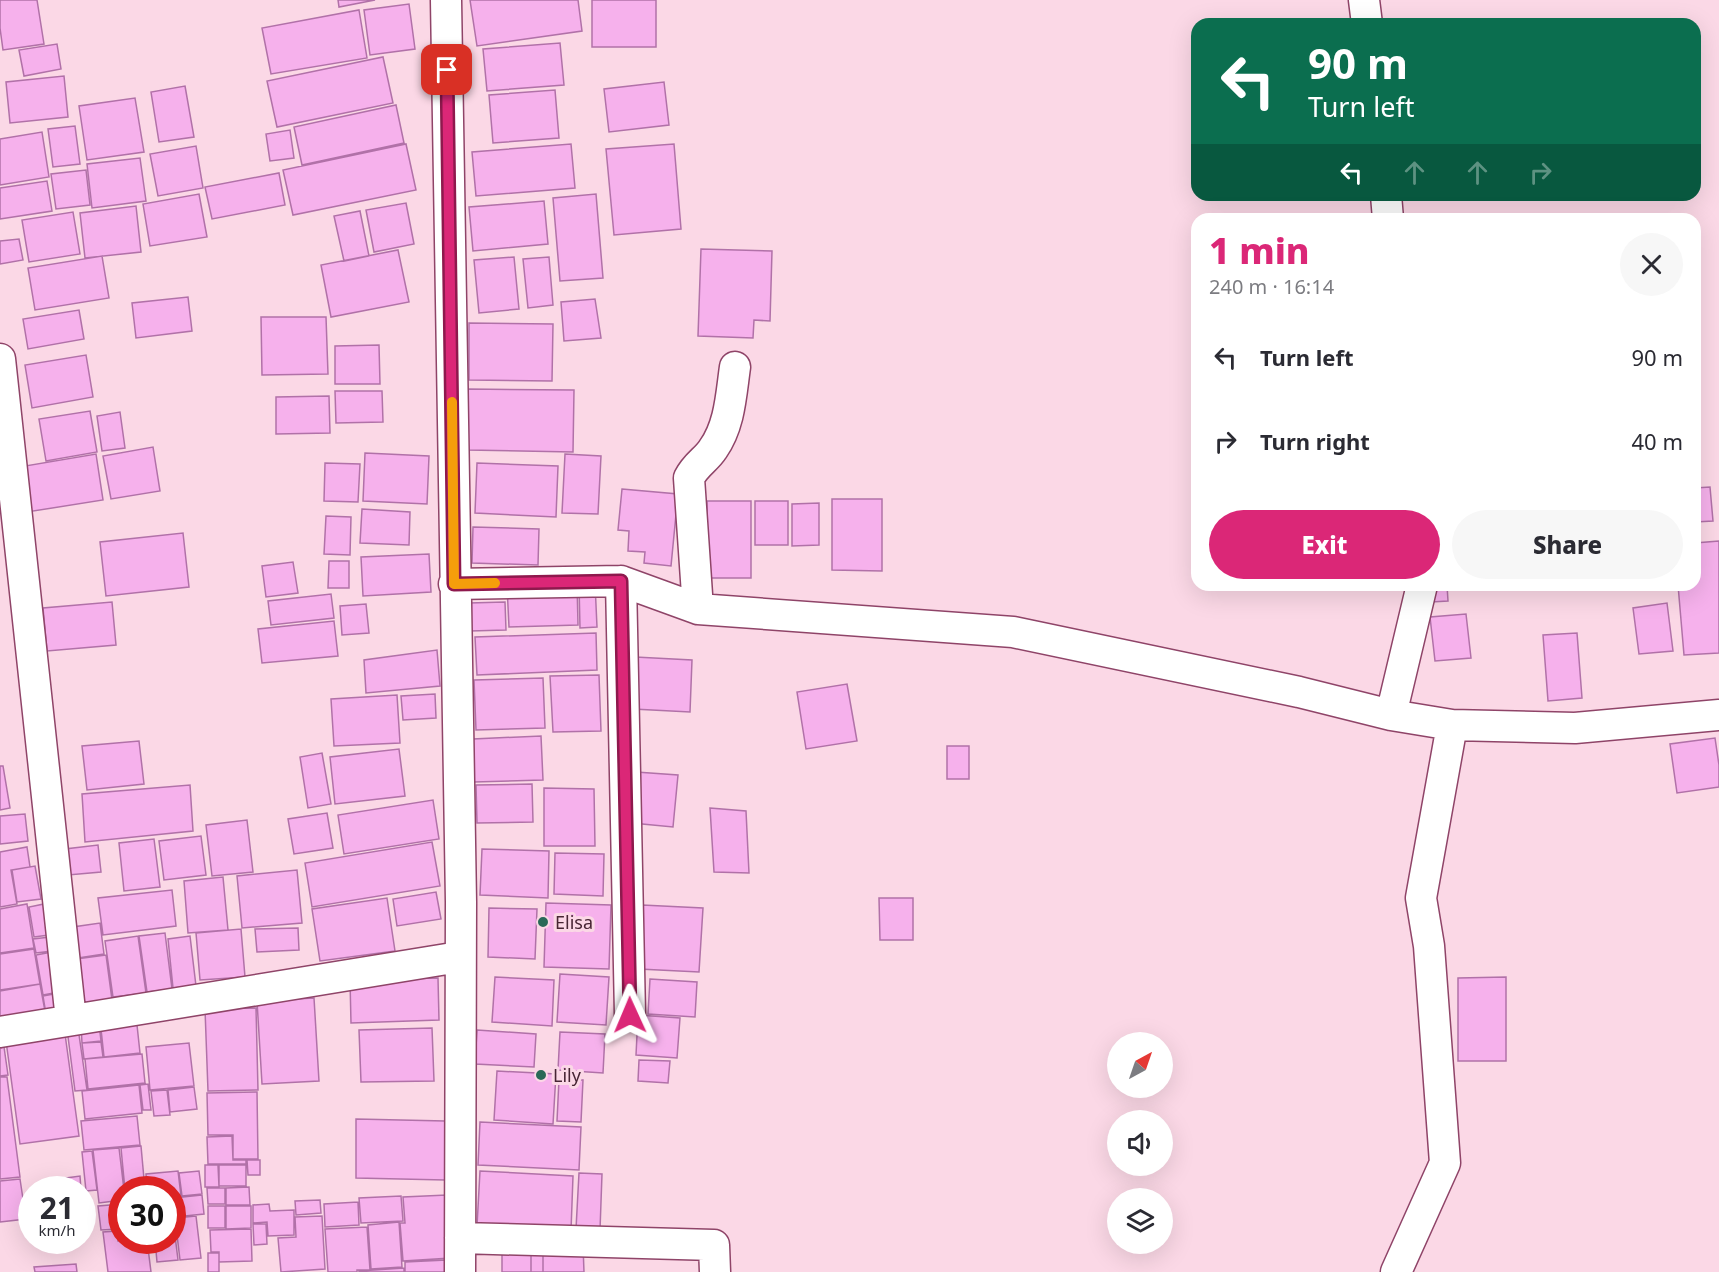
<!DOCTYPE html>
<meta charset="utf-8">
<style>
body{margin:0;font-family:"Noto Sans",sans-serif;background:#f7f7f7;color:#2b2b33;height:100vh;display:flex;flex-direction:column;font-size:22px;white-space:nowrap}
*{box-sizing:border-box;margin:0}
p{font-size:20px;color:#7c7c81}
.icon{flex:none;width:33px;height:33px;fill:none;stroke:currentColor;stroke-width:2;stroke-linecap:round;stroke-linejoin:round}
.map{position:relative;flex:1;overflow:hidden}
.details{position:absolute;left:1191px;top:213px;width:510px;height:378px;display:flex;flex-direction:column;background:#fff;border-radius:18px;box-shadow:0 6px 24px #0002}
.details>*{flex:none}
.banner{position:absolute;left:1191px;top:18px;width:510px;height:183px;border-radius:18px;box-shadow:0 6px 24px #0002;background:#0b6e4f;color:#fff;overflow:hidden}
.needle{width:39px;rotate:40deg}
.controls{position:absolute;left:1107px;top:1032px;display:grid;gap:12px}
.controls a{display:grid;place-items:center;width:66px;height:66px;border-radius:50%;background:#fff;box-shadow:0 6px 24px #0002;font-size:30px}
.speed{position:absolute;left:18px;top:1176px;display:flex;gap:12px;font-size:30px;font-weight:700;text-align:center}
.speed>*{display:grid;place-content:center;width:78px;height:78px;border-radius:50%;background:#fff;box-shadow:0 6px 24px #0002;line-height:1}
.speed small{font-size:15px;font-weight:400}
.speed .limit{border:9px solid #d22;background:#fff;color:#111}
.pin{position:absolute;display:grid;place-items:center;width:51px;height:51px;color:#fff;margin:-26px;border-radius:12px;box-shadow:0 3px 9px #0006}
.me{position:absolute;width:66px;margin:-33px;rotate:359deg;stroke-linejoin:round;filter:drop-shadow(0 0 4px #0008)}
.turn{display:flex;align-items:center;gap:21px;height:126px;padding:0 18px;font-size:27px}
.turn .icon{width:78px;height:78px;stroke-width:2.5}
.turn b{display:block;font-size:42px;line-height:51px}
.lanes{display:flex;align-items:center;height:57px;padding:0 18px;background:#0003;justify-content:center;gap:30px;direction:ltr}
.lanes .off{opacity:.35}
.round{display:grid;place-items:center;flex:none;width:63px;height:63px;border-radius:32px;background:#f7f7f7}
.summary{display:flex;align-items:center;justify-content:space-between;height:102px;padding:0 18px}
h1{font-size:36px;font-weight:800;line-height:45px;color:#db2777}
.cta{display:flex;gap:12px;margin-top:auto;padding:12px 18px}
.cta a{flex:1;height:69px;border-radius:36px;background:#db2777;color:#fff;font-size:24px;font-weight:800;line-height:69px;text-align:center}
.cta a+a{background:#f7f7f7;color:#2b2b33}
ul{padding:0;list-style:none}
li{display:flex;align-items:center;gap:18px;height:84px;padding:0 18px}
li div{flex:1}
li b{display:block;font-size:22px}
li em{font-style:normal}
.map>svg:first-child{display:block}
</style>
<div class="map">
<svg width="1719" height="1272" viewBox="0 0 1719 1272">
<rect width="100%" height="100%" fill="#fbd8e6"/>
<path fill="#f6b1ec" stroke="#b171a8" stroke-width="1.5" d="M0 0H37L44 44 3 50 0 28Z
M338 0H375L339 7Z
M470 0H578L582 31 477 46Z
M592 0H656V47H592Z
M409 4 415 49 370 55 364 10Z
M359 10 367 58 271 74 262 28Z
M560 43 564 85 487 91 483 49Z
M57 44 61 69 24 76 19 50Z
M383 57 393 103 277 127 267 81Z
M64 76 68 117 10 123 6 82Z
M664 82 669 125 609 132 604 89Z
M185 86 194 137 159 142 151 92Z
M555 90 559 138 493 143 489 95Z
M135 98 144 152 87 160 79 106Z
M396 105 404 143 302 165 294 127Z
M75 126 80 164 53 167 48 129Z
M290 130 294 158 270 161 266 134Z
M42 132 49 177 0 185V139Z
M406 144 416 190 293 215 283 170Z
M571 144 575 188 476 196 472 152Z
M674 144 681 229 614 235 606 149Z
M196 146 203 188 158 196 150 154Z
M140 158 146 201 92 208 87 164Z
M86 170 90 205 56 209 51 174Z
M279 173 285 205 212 219 205 187Z
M47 181 52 211 0 219V188Z
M199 194 207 237 150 246 143 204Z
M596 194 603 278 560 281 553 198Z
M544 201 548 244 473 251 469 207Z
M406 203 414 244 374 252 366 210Z
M136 206 141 252 85 258 80 213Z
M360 211 369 256 344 261 334 216Z
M73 212 80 254 29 262 22 220Z
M19 239 23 260 0 264V241Z
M701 249 772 251 770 321 754 320 753 338 698 336Z
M398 250 409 302 331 317 321 265Z
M102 256 109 298 35 310 28 268Z
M514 257 519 309 479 313 474 260Z
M549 257 553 305 528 308 523 259Z
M188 297 192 331 136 338 132 303Z
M595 299 601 338 564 341 561 302Z
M79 310 84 339 28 349 23 319Z
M261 317H326L328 374 262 375Z
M469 323 553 324 552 381 469 380Z
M379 345 380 384H335V346Z
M86 355 93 397 32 408 25 365Z
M468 389 574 390 573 452 467 450Z
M335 391H382L383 422 336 423Z
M329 396 330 433 276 434V397Z
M90 411 97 452 46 461 39 419Z
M120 412 125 448 102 451 97 416Z
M153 447 160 491 111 499 103 456Z
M365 453 429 456 427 504 363 501Z
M96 454 103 500 27 512 19 467Z
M565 454 601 456 598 514 562 513Z
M325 463 360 464 358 502 324 501Z
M477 463 558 466 556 517 475 513Z
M1710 487 1713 521 1695 522V488Z
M622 489 678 494 671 566 644 563 645 552 628 551 629 531 618 530Z
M832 499H882V571L832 570Z
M707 501H751V578H707Z
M755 501H788V545H755Z
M819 503V545L792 546V504Z
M362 509 410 512 409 545 360 543Z
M326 516 351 517 350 555 324 554Z
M473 527 539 529 538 565 472 563Z
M183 533 189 587 106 596 100 542Z
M1719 541V653L1684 655 1678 585H1695V543Z
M429 554 431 592 363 596 361 557Z
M329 561H349V588H328Z
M293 562 298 593 266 597 262 566Z
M595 583 597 627 580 628 579 584Z
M577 584 578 625 509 627 507 586Z
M1429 585H1447L1448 601 1431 602Z
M331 594 334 618 271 625 268 601Z
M112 602 116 645 47 651 43 608Z
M505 602 506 630 470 631 469 603Z
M1667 603 1673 651 1639 654 1633 608Z
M366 604 369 633 342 635 340 606Z
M1466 614 1471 658 1435 661 1430 617Z
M334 621 338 656 262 663 258 629Z
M596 633 597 670 477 675 475 637Z
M1577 633 1582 698 1548 701 1543 635Z
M437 650 440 686 366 693 364 660Z
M635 657 692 660 690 712 633 709Z
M599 675 601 731 553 732 550 676Z
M543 678 545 728 476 730 474 680Z
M847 684 857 741 806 749 797 692Z
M435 694 436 718 403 720 401 696Z
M397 695 400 743 334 746 331 699Z
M541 736 543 780 474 782 473 739Z
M1715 738 1719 765V787L1677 793 1670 744Z
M139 741 144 784 87 790 82 746Z
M947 746H969V779H947Z
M399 749 405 796 335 804 330 757Z
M322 753 331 804 308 808 300 757Z
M0 766H3L10 808 0 810Z
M636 772 678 775 673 827 632 823Z
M532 784 533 822 477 823 476 785Z
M190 785 193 831 85 842 82 794Z
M544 788 594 789 595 846H544Z
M433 800 439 839 344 854 338 815Z
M710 808 746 811 749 873 714 872Z
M327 813 333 848 294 854 288 819Z
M25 814 28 841 0 844V816Z
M247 820 253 872 212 876 206 825Z
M201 836 206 875 164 880 159 841Z
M154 839 160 887 124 891 119 843Z
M432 842 440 886 312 907 305 863Z
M98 845 101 872 68 875 65 849Z
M27 847 30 867 11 870 17 904 0 907V852Z
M482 849 549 851 548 898 480 895Z
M555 853 604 854 603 896 554 894Z
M35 866 41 899 17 902 12 870Z
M297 870 302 923 242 928 237 876Z
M223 877 228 930 188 933 184 881Z
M172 890 176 926 103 935 98 898Z
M436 892 441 919 397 926 393 899Z
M387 898 395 951 320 961 312 909Z
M879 898H913V940H880Z
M546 903 611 905 609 969 544 967Z
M27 904 34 948 0 953V909Z
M44 904 49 935 34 937 29 907Z
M642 905 703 908 699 972 639 969Z
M489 908 537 909 535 959 488 957Z
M100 923 104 954 78 958 73 927Z
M298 928 299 950 257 952 255 929Z
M241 929 245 977 200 980 196 933Z
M165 933 172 989 147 992 139 936Z
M138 936 146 993 113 997 105 941Z
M190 936 196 986 173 988 168 939Z
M50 937 52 951 36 953 33 939Z
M34 949 40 984 0 990V954Z
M52 952 59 992 43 995 36 955Z
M106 955 112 1000 83 1004 76 959Z
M560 974 609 977 606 1025 557 1022Z
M495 977 554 980 552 1026 492 1022Z
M1506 977V1061H1458V978Z
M438 978 439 1020 351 1023 350 980Z
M650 979 697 982 695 1017 648 1014Z
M40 984 45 1011 0 1018V991Z
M59 993 62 1011 46 1014 43 996Z
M314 998 319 1081 262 1084 257 1001Z
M256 1008 258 1090 208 1091 205 1009Z
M638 1015 680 1018 677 1058 636 1055Z
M99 1024 101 1041 82 1043 81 1026Z
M137 1025 140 1053 104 1057 101 1029Z
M78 1028 87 1090 75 1091 67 1029Z
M432 1028 434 1081 361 1082 359 1030Z
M477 1030 536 1034 534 1067 475 1064Z
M560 1032 605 1034 603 1073 558 1070Z
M65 1034 79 1136 20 1144 6 1041Z
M101 1042 103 1057 84 1059 82 1043Z
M189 1043 194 1086 150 1090 146 1047Z
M4 1047 8 1075 0 1076V1048Z
M142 1054 145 1083 88 1089 85 1059Z
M639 1060 670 1061 668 1083 638 1081Z
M497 1071 556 1074 553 1124 494 1120Z
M0 1077H7L20 1177 0 1179Z
M559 1079 583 1080 581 1122 557 1121Z
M148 1084 151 1110H143L140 1085Z
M139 1085 142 1113 85 1119 82 1091Z
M194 1087 197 1109 170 1112 168 1090Z
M167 1090 170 1115 154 1116 151 1091Z
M257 1092 258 1159H233V1135H208L207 1093Z
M137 1116 140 1145 84 1150 81 1121Z
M356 1119 445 1121V1180L356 1178Z
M480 1122 581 1127 579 1170 478 1165Z
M232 1136 233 1160H246V1164H208L207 1137Z
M141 1146 145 1190H125L121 1148Z
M119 1148 124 1190H122V1200L99 1203 93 1150Z
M92 1151 97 1190 86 1191 82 1152Z
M247 1160H260V1175H248Z
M205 1165H218L219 1187H205Z
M219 1165H246V1186H219Z
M178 1171 181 1196 172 1197V1190H147L146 1174Z
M199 1171 202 1194 182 1196 179 1173Z
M480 1171 573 1176 571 1231 477 1226Z
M579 1173 602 1174 600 1230 576 1229Z
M80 1176 81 1190H61L59 1179Z
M20 1179 26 1219 0 1222V1181Z
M249 1187 250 1205H226V1188Z
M207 1188H225V1204H208Z
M202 1195 204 1214 175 1217 173 1198Z
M447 1195 451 1258 403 1261 400 1223H405L403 1197Z
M401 1196 403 1221 361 1223 359 1198Z
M320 1200 321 1213 296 1215 295 1201Z
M358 1202 359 1225 325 1227 324 1204Z
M122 1204V1239L119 1240 118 1229 101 1230 98 1206Z
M269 1204 270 1211 294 1210V1235L268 1236 267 1222 253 1223V1205Z
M208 1206H225V1228H208Z
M226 1206H251V1228L226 1229Z
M172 1211 178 1260 157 1262 155 1240H172Z
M196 1216 201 1258 180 1260 175 1218Z
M322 1216 325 1269 281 1272 278 1238 296 1237 295 1217Z
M399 1222 402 1267 371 1269 368 1225Z
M253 1224H266L267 1244 254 1245Z
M367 1227 370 1270H357V1272H328L325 1229Z
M251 1229 252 1261 219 1262V1252H211L210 1230Z
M117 1231 118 1241 147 1240 151 1272H108L103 1232Z
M531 1245H583L584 1272H531Z
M502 1247H543V1272H502Z
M208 1253H219V1272H208Z
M447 1260 448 1272H405V1262Z
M76 1264 77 1272H35L34 1267Z
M404 1268V1272H359V1271Z"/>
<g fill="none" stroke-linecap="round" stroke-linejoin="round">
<g stroke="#8f4468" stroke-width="33">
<path id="minor" d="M446 0 461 902 460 1272
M1364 0 1367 24
M1386 195 1388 219
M0 359 71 1020
M621 581 630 1015
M454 584 621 581 698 609 1013 632 1299 692 1391 715 1452 725 1575 728 1719 715
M698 609 689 478C696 464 706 460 713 449 730 425 731 395 735 367
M1391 715 1422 585
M0 1032 459 957
M460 1238 714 1245 715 1272
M1396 1272 1445 1163 1429 946 1421 898 1452 725"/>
</g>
<use href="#minor" stroke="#fff" stroke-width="30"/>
</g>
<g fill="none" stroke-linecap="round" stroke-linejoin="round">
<g stroke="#8e194d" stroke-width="15">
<path id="route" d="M447 70 454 584 621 581 630 1015"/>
</g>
<use href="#route" stroke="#db2777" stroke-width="10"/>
<path stroke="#f59e0b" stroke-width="10" d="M452 402 454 584 495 583"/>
</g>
<g fill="#296957" stroke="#fbd8e6" stroke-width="2">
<circle cx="543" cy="922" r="6"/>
<circle cx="541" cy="1075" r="6"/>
</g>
<g text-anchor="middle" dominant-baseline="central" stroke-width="6" stroke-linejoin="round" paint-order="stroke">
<g font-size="18" fill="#472534" stroke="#fbd8e6" text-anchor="start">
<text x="555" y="922">Elisa</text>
<text x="553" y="1075">Lily</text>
</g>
</g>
</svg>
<div class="controls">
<a><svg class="needle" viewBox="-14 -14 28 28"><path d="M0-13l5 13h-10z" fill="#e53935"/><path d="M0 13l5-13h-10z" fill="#7c7c81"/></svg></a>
<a><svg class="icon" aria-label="sound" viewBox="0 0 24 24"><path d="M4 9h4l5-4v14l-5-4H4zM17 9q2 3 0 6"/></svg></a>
<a><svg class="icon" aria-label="layers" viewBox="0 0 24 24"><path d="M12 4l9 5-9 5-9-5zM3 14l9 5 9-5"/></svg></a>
</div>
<div class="speed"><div>21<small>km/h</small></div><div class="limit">30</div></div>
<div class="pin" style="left:447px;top:70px;background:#d93025"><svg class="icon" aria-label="arrive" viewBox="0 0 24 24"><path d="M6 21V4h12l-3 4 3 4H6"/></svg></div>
<svg class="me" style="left:630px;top:1015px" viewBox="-20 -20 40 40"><path d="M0-17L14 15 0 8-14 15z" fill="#db2777" stroke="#fff" stroke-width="4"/></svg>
<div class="banner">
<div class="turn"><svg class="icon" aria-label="left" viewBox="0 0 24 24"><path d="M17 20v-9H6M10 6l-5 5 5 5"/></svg><div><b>90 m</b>Turn left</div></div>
<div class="lanes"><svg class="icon" aria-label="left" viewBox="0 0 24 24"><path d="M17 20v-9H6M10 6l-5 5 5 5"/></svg><svg class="icon off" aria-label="ahead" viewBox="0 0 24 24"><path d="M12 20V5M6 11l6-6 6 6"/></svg><svg class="icon off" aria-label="ahead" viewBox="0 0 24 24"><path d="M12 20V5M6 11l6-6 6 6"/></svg><svg class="icon off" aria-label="right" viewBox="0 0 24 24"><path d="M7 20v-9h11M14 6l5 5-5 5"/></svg></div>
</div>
<section class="details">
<div class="summary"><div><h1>1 min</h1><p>240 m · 16:14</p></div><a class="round"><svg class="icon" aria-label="close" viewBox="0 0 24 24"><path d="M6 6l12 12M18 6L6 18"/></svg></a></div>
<ul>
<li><svg class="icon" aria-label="left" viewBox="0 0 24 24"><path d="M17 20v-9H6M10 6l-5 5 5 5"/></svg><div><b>Turn left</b></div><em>90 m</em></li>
<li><svg class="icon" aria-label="right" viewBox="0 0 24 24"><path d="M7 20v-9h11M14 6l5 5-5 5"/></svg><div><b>Turn right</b></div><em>40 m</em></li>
</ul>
<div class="cta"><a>Exit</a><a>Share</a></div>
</section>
</div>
